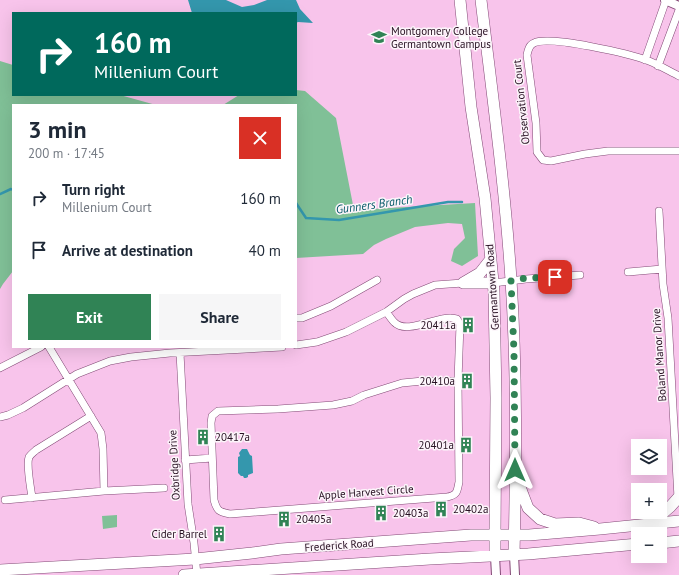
<!DOCTYPE html>
<meta charset="utf-8">
<style>
body{margin:0;font-family:"PT Sans",sans-serif;background:#f6f6f7;color:#1f2937;height:100vh;display:flex;flex-direction:column;font-size:15px;white-space:nowrap}
*{box-sizing:border-box;margin:0}
p{font-size:13px;color:#747a83}
.icon{flex:none;width:22px;height:22px;fill:none;stroke:currentColor;stroke-width:2;stroke-linecap:round;stroke-linejoin:round}
.map{position:relative;flex:1;overflow:hidden}
.details{position:absolute;left:12px;top:104px;width:285px;height:244px;display:flex;flex-direction:column;background:#fff;border-radius:0px;box-shadow:0 4px 16px #0002}
.details>*{flex:none}
.top-card{position:absolute;left:12px;top:12px;width:285px;height:84px;border-radius:0px;box-shadow:0 4px 16px #0002;background:#00695c;color:#fff;overflow:hidden}
.fabs{position:absolute;left:631px;top:439px;display:grid;gap:8px}
.fabs a{display:grid;place-items:center;width:36px;height:36px;border-radius:0px;background:#fff;box-shadow:0 4px 16px #0002;font-size:20px}
.pin{position:absolute;display:grid;place-items:center;width:34px;height:34px;color:#fff;margin:-17px;border-radius:8px;box-shadow:0 2px 6px #0006}
.me{position:absolute;width:44px;margin:-22px;rotate:0deg;stroke-linejoin:round;filter:drop-shadow(0 0 3px #0008)}
.turn{display:flex;align-items:center;gap:14px;height:84px;padding:0 16px;font-size:18px}
.turn .icon{width:52px;height:52px;stroke-width:2.5}
.turn b{display:block;font-size:28px;line-height:34px}
.round{display:grid;place-items:center;flex:none;width:42px;height:42px;border-radius:0px;background:#f6f6f7}
.head{display:flex;align-items:center;justify-content:space-between;height:68px;padding:0 16px}
h1{font-size:24px;font-weight:600;line-height:30px}
.action{display:flex;gap:8px;margin-top:auto;padding:8px 16px}
.action a{flex:1;height:46px;border-radius:0px;background:#308355;color:#fff;font-size:16px;font-weight:600;line-height:46px;text-align:center}
.action a+a{background:#f6f6f7;color:#1f2937}
ul{padding:0;list-style:none}
li{display:flex;align-items:center;gap:12px;height:52px;padding:0 16px}
li div{flex:1}
li b{display:block;font-size:15px}
li em{font-style:normal}
.map>svg:first-child{display:block}
</style>
<div class="map">
<svg width="679" height="575" viewBox="0 0 679 575">
<rect width="100%" height="100%" fill="#f8c4eb"/>
<path fill="#80c097" d="M0 61 13 65V95H120L156 105H13V271L3 284 0 289Z
M296 90 305 91 336 118 354 210 475 203 478 256 462 266 451 261 454 249 465 238 462 224 448 223 415 227 386 239 374 245 363 254 296 258V105H223L239 95H296Z
M117 515V527L103 529 102 516Z"/>
<path fill="#3497ad" d="M188 0H226L242 7 254 5 267 0H296L300 9 313 23 298 22 296 23V13H192Z
M242 449H247L250 455 252 456 253 473 248 475V477L246 478H244L243 476H241L238 473V457L240 456 239 453Z"/>
<g fill="none" stroke-linecap="round" stroke-linejoin="round">
<path stroke="#3497ad" stroke-width="2.5" d="M0 194 11 189 13 190
M296 203 306 218 339 220 448 202H462"/>
<g stroke="#834a76" stroke-width="8">
<path id="minor" d="M645 60 666 0
M658 66 679 10
M679 76C669 71 659 65 649 61 631 54 549 35 534 43 529 45 528 50 527 55L536 123 537 152 543 160 551 161 585 154 608 151H679
M659 211 663 284 668 318 678 498
M628 272 662 269
M493 283 526 279 580 275
M386 312C389 315 391 319 394 322 406 335 435 317 451 318 452 318 456 319 457 319L460 324 458 381 459 482C457 491 458 495 447 497L230 514C219 512 217 511 214 500L211 423 212 416 218 411 278 409 333 405 352 401 364 395 402 383 423 381H458
M296 318H302L331 306 377 280
M296 345 317 342 346 332 386 312 404 299 413 294 435 285 463 283
M49 347 101 433 103 449 104 491
M180 353 188 504 194 543 197 575
M0 368 41 347
M0 417 8 415 23 408 77 374 110 361 131 357 170 353 282 347
M185 460 212 458
M32 498C31 489 26 465 29 457 31 454 34 452 36 450L91 416
M5 500 104 491 164 488"/>
</g>
<g stroke="#834a76" stroke-width="10">
<path id="tertiary" d="M665 0 679 6
M514 555 515 575
M495 556 496 575"/>
</g>
<g stroke="#834a76" stroke-width="12">
<path id="primary" d="M460 0 471 107 485 198 494 292 496 398 495 535V556
M481 0C492 93 505 186 511 280 517 371 516 463 514 555
M463 283 480 273 491 259
M464 283H493
M518 481 523 495 528 508 540 519 555 524 579 523 594 527
M650 524 670 507 678 498 679 500
M660 543 679 541
M0 570 195 559 252 553 281 549 471 535H529L600 529 679 521
M184 575 430 559 528 554 638 544"/>
</g>
<use href="#minor" stroke="#fff" stroke-width="7"/>
<use href="#tertiary" stroke="#fff" stroke-width="8"/>
<use href="#primary" stroke="#fff" stroke-width="11"/>
</g>
<g fill="none" stroke-linecap="round" stroke-linejoin="round">
<path stroke="#308355" stroke-width="7" stroke-dasharray="0 12.6" d="M515 470 514 352 511 281 526 278 555 277"/>
</g>
<defs>
<g id="university-bare" transform="scale(1.2)"><path d="M0-5L7-2L0 1L-7-2ZM-4 1L0 2.5L4 1V4Q0 6-4 4Z" fill="#308355" stroke="#fcf5fa" stroke-width="2.5" paint-order="stroke"/></g>
<g id="building-bare" transform="scale(1.2)"><path d="M-4-6H4V6H1V3H-1V6H-4ZM-2.5-4.3h1.7v1.8h-1.7ZM.8-4.3h1.7v1.8H.8ZM-2.5-1h1.7V.8h-1.7ZM.8-1h1.7V.8H.8Z" fill="#308355" stroke="#fcf5fa" stroke-width="2.5" paint-order="stroke"/></g>
</defs>
<g fill-rule="evenodd">
<use href="#university-bare" x="379" y="37"/>
<use href="#building-bare" x="468" y="325"/>
<use href="#building-bare" x="467" y="381"/>
<use href="#building-bare" x="203" y="437"/>
<use href="#building-bare" x="466" y="445"/>
<use href="#building-bare" x="441" y="509"/>
<use href="#building-bare" x="381" y="513"/>
<use href="#building-bare" x="284" y="519"/>
<use href="#building-bare" x="219" y="534"/>
</g>
<g text-anchor="middle" dominant-baseline="central" stroke-width="3" stroke-linejoin="round" paint-order="stroke">
<g font-size="11" fill="#260f21" stroke="#fcf5fa" text-anchor="start">
<text x="391" y="31">Montgomery College<tspan x="391" dy="13">Germantown Campus</tspan></text>
<text x="456" y="325" text-anchor="end">20411a</text>
<text x="455" y="381" text-anchor="end">20410a</text>
<text x="215" y="437">20417a</text>
<text x="454" y="445" text-anchor="end">20401a</text>
<text x="453" y="509">20402a</text>
<text x="393" y="513">20403a</text>
<text x="296" y="519">20405a</text>
<text x="207" y="534" text-anchor="end">Cider Barrel</text>
</g>
<g font-size="11" fill="#260f21" stroke="#fcf5fa">
<text transform="translate(521 102) rotate(-96)">Observation Court</text>
<text transform="translate(492 287) rotate(-94)">Germantown Road</text>
<text transform="translate(659 355) rotate(-94)">Boland Manor Drive</text>
<text transform="translate(174 465) rotate(-93)">Oxbridge Drive</text>
<text transform="translate(366 492) rotate(-4)">Apple Harvest Circle</text>
<text transform="translate(339 545) rotate(-4)">Frederick Road</text>
</g>
<g font-size="12" font-style="italic" fill="#005666" stroke="#fcf5fa">
<text transform="translate(374 204) rotate(-8)">Gunners Branch</text>
</g>
</g>
</svg>
<div class="fabs">
<a><svg class="icon" aria-label="layers" viewBox="0 0 24 24"><path d="M12 4l9 5-9 5-9-5zM3 14l9 5 9-5"/></svg></a>
<a>+</a>
<a>−</a>
</div>
<div class="pin" style="left:555px;top:277px;background:#d93025"><svg class="icon" aria-label="arrive" viewBox="0 0 24 24"><path d="M6 21V4h12l-3 4 3 4H6"/></svg></div>
<svg class="me" style="left:515px;top:470px" viewBox="-20 -20 40 40"><path d="M0-17L14 15 0 8-14 15z" fill="#308355" stroke="#fff" stroke-width="4"/></svg>
<div class="top-card">
<div class="turn"><svg class="icon" aria-label="right" viewBox="0 0 24 24"><path d="M7 20v-9h11M14 6l5 5-5 5"/></svg><div><b>160 m</b>Millenium Court</div></div>
</div>
<section class="details">
<div class="head"><div><h1>3 min</h1><p>200 m · 17:45</p></div><a class="round" style="background:#d93025;color:#fff"><svg class="icon" aria-label="close" viewBox="0 0 24 24"><path d="M6 6l12 12M18 6L6 18"/></svg></a></div>
<ul>
<li><svg class="icon" aria-label="right" viewBox="0 0 24 24"><path d="M7 20v-9h11M14 6l5 5-5 5"/></svg><div><b>Turn right</b><p>Millenium Court</p></div><em>160 m</em></li>
<li><svg class="icon" aria-label="arrive" viewBox="0 0 24 24"><path d="M6 21V4h12l-3 4 3 4H6"/></svg><div><b>Arrive at destination</b></div><em>40 m</em></li>
</ul>
<div class="action"><a>Exit</a><a>Share</a></div>
</section>
</div>
